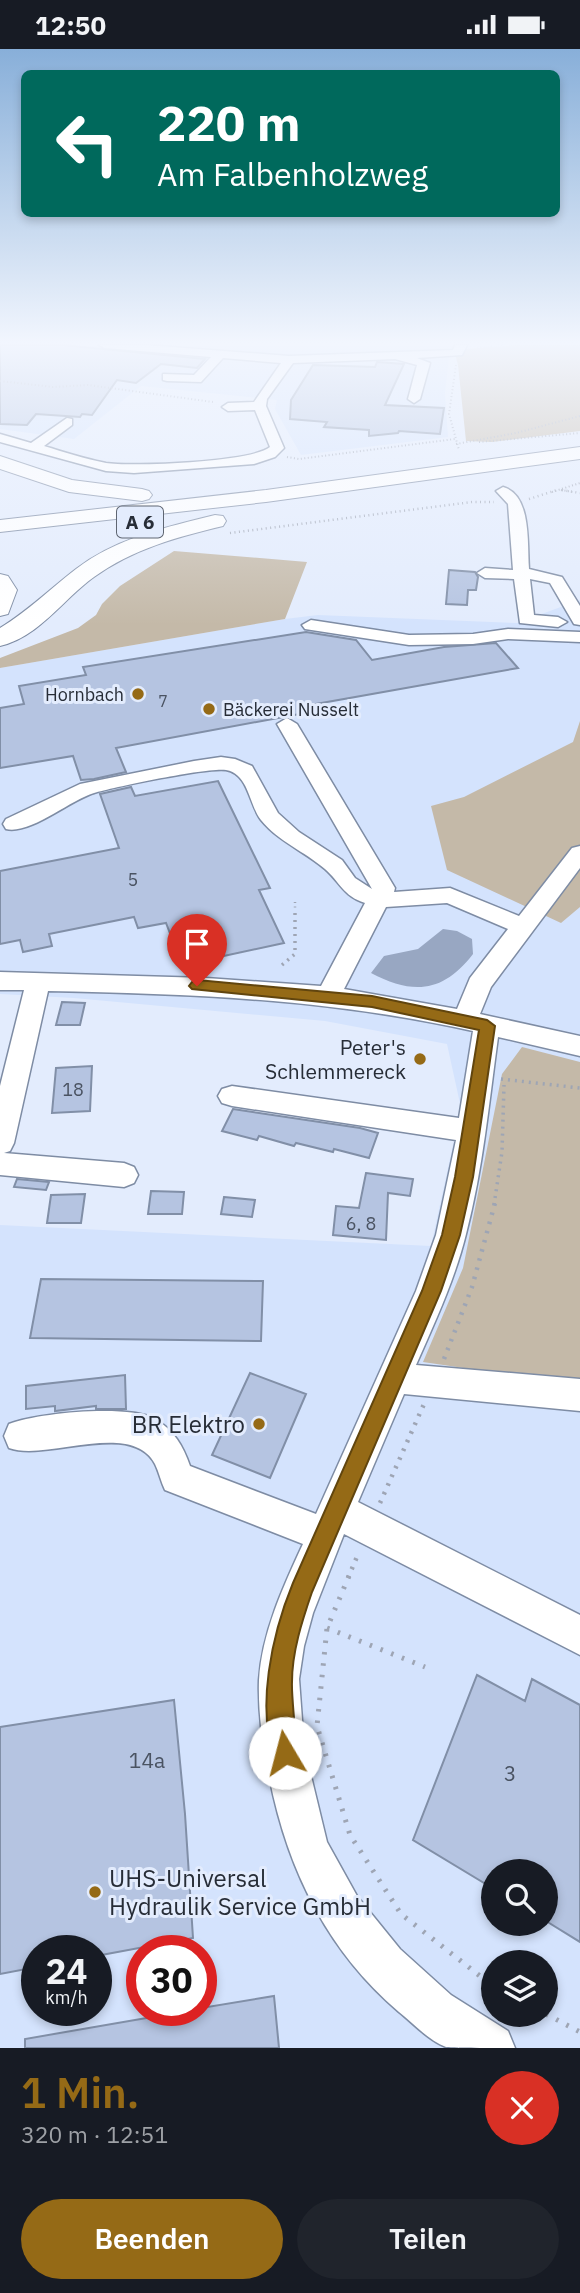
<!DOCTYPE html>
<html lang="de">
<meta charset="utf-8">
<style>
body{margin:0;font-family:"IBM Plex Sans",sans-serif;background:#20242c;color:#f1f3f6;height:100vh;display:flex;flex-direction:column;font-size:26px;white-space:nowrap}
*{box-sizing:border-box;margin:0}
p{font-size:23px;color:#9ea1a6}
.icon{flex:none;width:38px;height:38px;fill:none;stroke:currentColor;stroke-width:2;stroke-linecap:round;stroke-linejoin:round}
.map{position:relative;height:1999px;overflow:hidden}
.side{display:flex;flex-direction:column;background:#171b24;flex:1}
.side>*{flex:none}
.hud{position:absolute;left:21px;top:21px;width:539px;height:147px;border-radius:10px;box-shadow:0 4px 10px #0003;background:#00695c;color:#fff;overflow:hidden}
.fabs{position:absolute;left:481px;top:1810px;display:grid;gap:14px}
.fabs a{display:grid;place-items:center;width:77px;height:77px;border-radius:50%;background:#171b24;box-shadow:0 4px 10px #0003;font-size:35px}
.speed{position:absolute;left:21px;top:1886px;display:flex;gap:14px;font-size:35px;font-weight:700;text-align:center}
.speed>*{display:grid;place-content:center;width:91px;height:91px;border-radius:50%;background:#171b24;box-shadow:0 4px 10px #0003;line-height:1}
.speed small{font-size:18px;font-weight:400}
.speed .limit{border:10px solid #d22;background:#fff;color:#111}
.pin{position:absolute;display:grid;place-items:center;width:60px;height:60px;color:#fff;margin:-72px -30px;border-radius:50% 50% 50% 0;rotate:-45deg;box-shadow:0 0 7px #0007}
.pin .icon{rotate:45deg}
.me{position:absolute;width:77px;margin:-38px;rotate:352deg;stroke-linejoin:round;filter:drop-shadow(0 0 5px #0008)}
.turn{display:flex;align-items:center;gap:24px;height:147px;padding:0 21px;font-size:32px}
.turn .icon{width:91px;height:91px;stroke-width:2.5}
.turn b{display:block;font-size:49px;line-height:60px}
.round{display:grid;place-items:center;flex:none;width:74px;height:74px;border-radius:37px;background:#20242c}
.headline{display:flex;align-items:center;justify-content:space-between;height:119px;padding:0 21px}
h1{font-size:42px;font-weight:600;line-height:52px;color:#956a16}
.action{display:flex;gap:14px;margin-top:auto;padding:14px 21px}
.action a{flex:1;height:80px;border-radius:42px;background:#956a16;color:#fff;font-size:28px;font-weight:600;line-height:80px;text-align:center}
.action a+a{background:#20242c;color:#f1f3f6}
.status{display:flex;justify-content:space-between;align-items:center;height:49px;padding:0 35px;background:#171b24;direction:ltr}
.status svg{height:19px;fill:currentColor}
.map>svg:first-child{display:block}
</style>
<div class="status"><b>12:50</b><svg viewBox="0 0 49 12"><path d="M0 12V9h3v3zM5 12V6h3v6zM10 12V3h3v9zM15 12V0h3v12zM26 1h20v11H26zM47 4h2v5h-2z"/></svg></div>
<div class="map">
<svg width="580" height="1999" viewBox="0 0 580 1999">
<rect width="100%" height="100%" fill="#e3ecfd"/>
<path fill="#d4e3fd" fill-rule="evenodd" d="M0 296H455L449 308 445 344 448 388 301 406 275 360 277 351 141 337 74 390 0 380Z
M580 551V1999H0V1176L431 1197 461 1059 447 995 325 972 74 949 0 945V619L285 570 318 566 517 574ZM494 1822H546V1874H494ZM37 1902H96V1962H37ZM142 1902H201V1962H142ZM494 1913H546V1965H494Z"/>
<path fill="#c4b9a8" d="M515 296H580V382L492 393 466 392 458 316 454 301Z
M174 502 307 513 285 570 0 619V609L78 579 96 566 102 555 120 537Z
M580 672V858L561 874 447 821 431 757 464 748 573 693Z
M522 998 580 1013V1336L423 1313 463 1219 502 1025Z"/>
<path fill="#98a7c2" d="M443 880 457 882 472 890 473 905C443 944 413 946 371 924L384 907 418 900Z"/>
<path fill="#b5c4e1" stroke="#818fa7" stroke-width="2" d="M0 296H62L205 310 197 319 161 315 136 334 117 331 92 366 82 365 80 368 36 365 27 376 0 375Z
M377 313 404 315 385 356 444 359 440 385 399 382 398 384 369 387V381L324 378 327 373 290 370 291 351 313 316 375 318Z
M449 521 475 523 478 528 476 541H468L467 556 446 555Z
M306 583 356 591 372 611 444 598 496 594 518 619 316 655 321 661 116 699 126 723 94 730 81 731 73 707 0 719V659L24 655 19 637 86 626 83 618Z
M218 732 270 839 259 841 284 894 182 916 166 874 138 879 134 868 49 885 52 897 23 903 20 891 0 895V822L119 799 100 745 131 738 135 747Z
M62 953 85 954 80 976H56Z
M92 1017 90 1062 52 1064 56 1019Z
M233 1060 360 1079 378 1084 369 1109 334 1100 333 1103 296 1094 294 1097 259 1087 257 1091 222 1082Z
M366 1124 413 1130 410 1147 388 1144 386 1191 333 1186 336 1157 359 1159Z
M17 1130 49 1133 46 1141 14 1138Z
M151 1142 184 1143 182 1165H148Z
M85 1145 81 1174H47L51 1146Z
M224 1148 255 1151 252 1168 221 1165Z
M41 1230 263 1232 261 1292 30 1289Z
M250 1324 306 1345 270 1429 212 1406Z
M125 1326 126 1360H96V1357L55 1362V1357L26 1360V1337Z
M477 1626 525 1652 532 1630 580 1656V1893L546 1872V1822H494V1840L413 1791Z
M174 1651 185 1765 193 1889 96 1907V1902H37V1918L0 1925V1678Z
M274 1947 279 1999H25V1990L187 1962H201V1959Z"/>
<g fill="none" stroke-linecap="round" stroke-linejoin="round">
<g stroke="#7e8ca4" stroke-width="3">
<path id="minor" d="M99 296H146L289 307 453 301 455 296H467L462 306 417 309 430 314 420 350 414 354 408 350 417 316 395 310 293 314 267 350 266 357 284 399 275 408 254 415 134 424 106 422 0 393V385L31 394 67 369 72 370V376L44 397C64 403 85 410 106 414 132 418 252 413 270 398L255 361 228 362 222 358 228 354 254 353 281 314 223 309 201 333 167 332 163 331V325L194 326 211 308 105 299Z
M503 438C532 446 527 495 529 520L562 528 580 557V576L574 575 550 534 530 530 534 566 558 568 567 573 558 578 520 574 514 530 485 529 477 524 485 519 513 521 508 455 496 442Z
M311 571 409 586 473 585 508 580 580 583V593L508 590 473 595 409 596 305 580 302 576Z
M287 669 297 675 395 839 394 843 450 839 519 867 572 799 580 797V819L491 938 480 965 580 987V1007L498 988C489 1053 483 1120 466 1185 455 1230 435 1273 416 1316L580 1330V1362L404 1345 358 1453 580 1566V1606L344 1485 313 1564 304 1597 299 1630 304 1698 327 1793 357 1847 400 1900 451 1946 508 1982 515 1999C500 1999 457 1999 446 1998 429 1992 413 1974 399 1963 325 1900 285 1815 268 1721 262 1692 258 1661 259 1631 262 1584 283 1538 303 1495L165 1441C161 1433 159 1423 155 1415 131 1370 46 1413 9 1399L4 1387 9 1375C37 1364 128 1355 155 1370 174 1381 183 1397 190 1417L316 1465 416 1242 436 1186 456 1091 232 1057 222 1054 218 1047 222 1040 232 1037 459 1069 473 982C329 950 196 945 48 942L14 1094 10 1102 4 1104 124 1114 134 1118 138 1126 134 1134 124 1138 0 1126V1037L24 941H0V923L206 929 321 937 365 854C343 847 340 833 325 820 304 802 279 793 261 771 249 756 249 725 226 721 209 718 114 738 94 744 70 751 30 786 6 780L3 775 6 770 80 735 194 712 221 708 235 710 252 717 278 764 299 783 342 811 355 829 372 840 277 675ZM447 854 508 880 470 929 457 960 344 940 386 858Z"/>
</g>
<g stroke="#7e8ca4" stroke-width="2">
<path id="highway" d="M580 398V410L266 453 0 483V471L266 441Z
M0 407 72 431 142 440 149 442 152 446 149 450 142 452 69 443 0 420Z
M215 466 223 467 226 472 223 477C177 488 133 500 94 528 63 550 39 588 0 597V579C28 562 50 540 76 520 116 489 167 478 215 466Z
M0 525 8 527 17 541 8 565 0 567Z"/>
</g>
<path stroke="#9ea5b4" stroke-width="2" stroke-dasharray="1 2.5" stroke-linecap="butt" d="M477 299 503 296
M456 316 449 365 459 401
M0 332 53 338 88 336 213 353
M479 393 580 384
M456 395 516 384 580 367
M287 408 299 410 455 390
M561 441 573 443
M552 443 580 434"/>
<path stroke="#9ea5b4" stroke-width="2.5" stroke-dasharray="1 3.5" stroke-linecap="butt" d="M562 441 580 444
M529 450 557 441
M230 484 472 453H494
M295 853V861"/>
<path stroke="#9ea5b4" stroke-width="3.5" stroke-dasharray="2 5" stroke-linecap="butt" d="M282 916 295 905V859
M501 1030 580 1039
M494 1156 502 1103 504 1036"/>
<path stroke="#9ea5b4" stroke-width="4.5" stroke-dasharray="2.5 7" stroke-linecap="butt" d="M444 1310 472 1238 495 1154
M380 1454 424 1355
M348 1529 359 1503"/>
<path stroke="#9ea5b4" stroke-width="5" stroke-dasharray="2.5 9" stroke-linecap="butt" d="M349 1527 327 1579 317 1677 350 1786 401 1865 494 1938
M327 1579 425 1618
M546 1965 580 1983"/>
<use href="#minor" fill="#fff" fill-rule="evenodd"/>
<use href="#highway" fill="#fff" fill-rule="evenodd"/>
</g>
<linearGradient id="sky" x2="0" y2="1"><stop stop-color="#88afd9"/><stop offset="0.51" stop-color="#f2f6fe"/><stop offset="1" stop-color="#f2f6fe" stop-opacity="0"/></linearGradient>
<rect width="580" height="576" fill="url(#sky)"/>
<path fill="#956a16" stroke="#61450e" stroke-width="2" d="M197 931 372 947 487 971 495 977 473 1128 460 1186 441 1242 312 1543C302 1572 292 1603 292 1633 291 1651 299 1702 294 1713L285 1717 276 1713C255 1661 272 1585 293 1534L422 1242 442 1186 455 1128 479 981 372 958 192 940 189 937 192 933Z"/>
<g fill="#956a16" stroke="#e3ecfd" stroke-width="2.5">
<circle cx="138" cy="645" r="7"/>
<circle cx="209" cy="660" r="7"/>
<circle cx="420" cy="1010" r="7"/>
<circle cx="259" cy="1375" r="7"/>
<circle cx="95" cy="1843" r="7"/>
</g>
<g text-anchor="middle" dominant-baseline="central" stroke-width="6" stroke-linejoin="round" paint-order="stroke">
<g font-size="16" fill="#4a5362">
<text x="163" y="652">7</text>
</g>
<g font-size="18" fill="#272d37" stroke="#e3ecfd" text-anchor="end">
<text x="124" y="645">Hornbach</text>
<text x="223" y="660" text-anchor="start">Bäckerei Nusselt</text>
</g>
<g font-size="18" fill="#4a5362">
<text x="133" y="830">5</text>
<text x="73" y="1040">18</text>
<text x="361" y="1174">6, 8</text>
</g>
<rect fill="#e3ecfd" stroke="#5f6672" stroke-width="2" x="117" y="457.5" width="46" height="31" rx="5"/>
<g font-size="19" font-weight="bold" fill="#272d37">
<text x="140" y="473">A 6</text>
</g>
<g font-size="21" fill="#272d37" stroke="#e3ecfd" text-anchor="end">
<text x="406" y="998">Peter's<tspan x="406" dy="24">Schlemmereck</tspan></text>
</g>
<g font-size="21" fill="#4a5362">
<text x="147" y="1711">14a</text>
<text x="510" y="1724">3</text>
</g>
<g font-size="24" fill="#272d37" stroke="#e3ecfd" text-anchor="end">
<text x="245" y="1375">BR Elektro</text>
<text x="109" y="1829" text-anchor="start">UHS-Universal<tspan x="109" dy="28">Hydraulik Service GmbH</tspan></text>
</g>
</g>
</svg>
<div class="fabs">
<a><svg class="icon" aria-label="search" viewBox="0 0 24 24"><circle cx="10" cy="10" r="6"/><path d="M15 15l6 6"/></svg></a>
<a><svg class="icon" aria-label="layers" viewBox="0 0 24 24"><path d="M12 4l9 5-9 5-9-5zM3 14l9 5 9-5"/></svg></a>
</div>
<div class="speed"><div>24<small>km/h</small></div><div class="limit">30</div></div>
<div class="pin" style="left:197px;top:937px;background:#d93025"><svg class="icon" aria-label="arrive" viewBox="0 0 24 24"><path d="M6 21V4h12l-3 4 3 4H6"/></svg></div>
<svg class="me" style="left:285px;top:1704px" viewBox="-20 -20 40 40"><circle r="19" fill="#fff"/><path d="M0-13L10 11 0 6-10 11z" fill="#956a16"/></svg>
<div class="hud">
<div class="turn"><svg class="icon" aria-label="left" viewBox="0 0 24 24"><path d="M17 20v-9H6M10 6l-5 5 5 5"/></svg><div><b>220 m</b>Am Falbenholzweg</div></div>
</div>
</div>
<section class="side">
<div class="headline"><div><h1>1 Min.</h1><p>320 m · 12:51</p></div><a class="round" style="background:#d93025;color:#fff"><svg class="icon" aria-label="close" viewBox="0 0 24 24"><path d="M6 6l12 12M18 6L6 18"/></svg></a></div>
<div class="action"><a>Beenden</a><a>Teilen</a></div>
</section>
